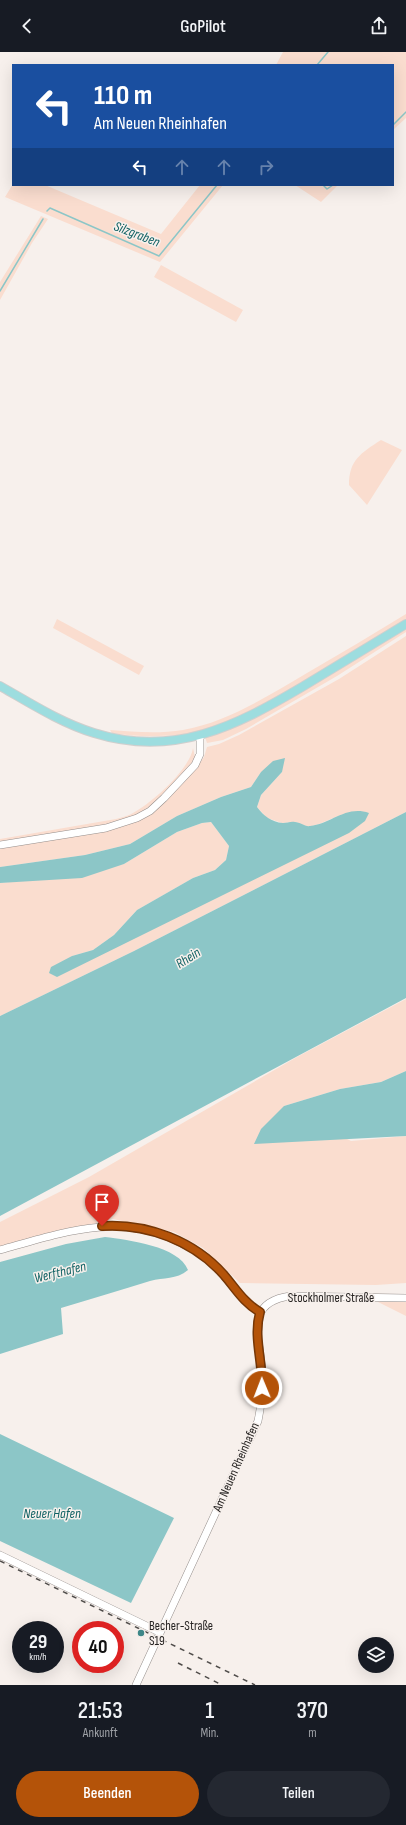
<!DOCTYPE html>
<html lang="de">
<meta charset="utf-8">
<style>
body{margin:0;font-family:"Sofia Sans Condensed",sans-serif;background:#242831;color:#f1f3f6;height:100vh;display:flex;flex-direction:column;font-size:15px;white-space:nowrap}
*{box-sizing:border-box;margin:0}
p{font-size:13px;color:#9ea1a6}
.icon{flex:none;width:22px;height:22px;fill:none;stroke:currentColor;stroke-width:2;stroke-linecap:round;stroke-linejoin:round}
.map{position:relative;height:1633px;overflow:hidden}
.drawer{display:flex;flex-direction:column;background:#171b24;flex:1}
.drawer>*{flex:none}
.hud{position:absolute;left:12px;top:12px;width:382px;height:122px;border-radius:0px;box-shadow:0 4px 16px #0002;background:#1a4fa0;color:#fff;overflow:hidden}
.buttons{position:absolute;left:358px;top:1585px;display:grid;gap:8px}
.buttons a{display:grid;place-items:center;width:36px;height:36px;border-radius:50%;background:#171b24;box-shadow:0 4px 16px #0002;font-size:20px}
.speed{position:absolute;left:12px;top:1569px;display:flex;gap:8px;font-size:20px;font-weight:700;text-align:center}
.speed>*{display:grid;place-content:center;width:52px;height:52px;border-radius:50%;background:#171b24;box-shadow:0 4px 16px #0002;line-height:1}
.speed small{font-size:10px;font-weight:400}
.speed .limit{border:6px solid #d22;background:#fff;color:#111}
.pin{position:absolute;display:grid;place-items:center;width:34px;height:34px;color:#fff;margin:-41px -17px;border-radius:50% 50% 50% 0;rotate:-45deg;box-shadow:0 0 4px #0007}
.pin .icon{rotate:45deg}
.me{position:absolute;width:44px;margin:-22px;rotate:359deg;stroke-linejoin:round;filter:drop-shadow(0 0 3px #0008)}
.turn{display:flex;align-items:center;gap:14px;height:84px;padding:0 16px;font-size:18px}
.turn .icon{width:52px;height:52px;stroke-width:2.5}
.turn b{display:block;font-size:28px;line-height:34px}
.lanes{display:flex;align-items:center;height:38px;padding:0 16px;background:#0003;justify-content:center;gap:20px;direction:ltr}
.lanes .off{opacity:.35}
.eta{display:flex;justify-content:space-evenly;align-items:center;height:68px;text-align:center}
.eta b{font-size:24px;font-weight:600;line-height:28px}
.action{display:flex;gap:8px;margin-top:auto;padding:8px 16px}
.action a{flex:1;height:46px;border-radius:24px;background:#b45309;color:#fff;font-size:16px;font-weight:600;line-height:46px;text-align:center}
.action a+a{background:#242831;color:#f1f3f6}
header{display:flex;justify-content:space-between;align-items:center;height:52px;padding:0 16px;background:#171b24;font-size:18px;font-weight:600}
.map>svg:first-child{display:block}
</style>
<header><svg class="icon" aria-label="back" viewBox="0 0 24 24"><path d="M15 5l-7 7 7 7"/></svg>GoPilot<svg class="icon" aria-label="share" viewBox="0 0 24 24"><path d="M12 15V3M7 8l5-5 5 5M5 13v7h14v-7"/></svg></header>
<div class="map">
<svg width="406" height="1633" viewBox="0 0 406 1633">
<rect width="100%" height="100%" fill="#f7f0ec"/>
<path fill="#faddcf" d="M283 0H406V66L393 78V13H276Z
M13 132 45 133 161 182 200 133H223L160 210 5 145Z
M295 133H338L321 150Z
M41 164 48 167 32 191 0 248V230Z
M161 213 243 258 236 270 154 225Z
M381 388 402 398 367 453 349 433C349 408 361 401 381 388Z
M406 562V580L337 624 246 677 223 688 207 691 203 679C172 685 144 686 112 681L110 678C134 680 159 682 183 678 227 670 268 644 307 621 340 602 373 582 406 562Z
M57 567 144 614 139 623 53 576Z
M406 584V760L134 899 0 964V831L32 828 124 812 177 780 202 771 211 770 229 794 226 808 215 818 193 826 137 858 114 883 93 898 72 904 57 924 343 762 319 772 308 775 296 770 282 771 267 766 257 755 261 743 282 720H261L251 735 221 745 177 764 130 792 85 803 0 815V795L129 772 195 718 204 705 207 695 219 692 239 683 339 627Z
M193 696 195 705 193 710 161 746 141 763 114 771 0 790V787L116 767C122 765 128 764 133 761 152 751 190 717 193 696Z
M406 947V1019L381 1030 340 1037 284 1054 351 1089 406 1084V1231L376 1233 240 1231 203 1196 174 1180 113 1167 0 1195V1170L89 1125 297 1005Z
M378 1250H406V1264Z"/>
<path fill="#8cc6c7" d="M285 706 282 720 261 743 257 755C264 764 271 770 283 771 287 771 291 769 295 770 300 770 305 775 310 774 331 772 346 753 369 761L365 769 349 781 57 925 49 921 51 915 72 904 93 898 114 883 137 858 193 826 215 818 226 808 229 794 211 770 202 771 177 780 124 812 82 826 0 831V815L85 803 130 792 177 764 221 745 251 735 261 720 273 709Z
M406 760V946L0 1164V964L134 899Z
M406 1019V1084L254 1092 261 1077 284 1054 340 1037 381 1030Z
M105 1185C128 1188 179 1194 188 1218 176 1228 164 1225 150 1229 121 1238 91 1247 61 1256L63 1282 0 1302V1210L66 1192Z
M0 1382 174 1466 131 1551 0 1489Z"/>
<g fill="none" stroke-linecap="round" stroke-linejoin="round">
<path stroke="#8cc6c7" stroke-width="1.5" d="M317 13 328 0
M393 73 406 60
M323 133 327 137 333 133
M47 159 50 156 159 204 217 133
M0 239 43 167"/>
<g stroke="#958e8b" stroke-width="8">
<path id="minor" d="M0 793 106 776 137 766 150 759 164 746 195 713 200 702V683
M0 1198C61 1181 120 1159 181 1191 190 1195 199 1200 207 1206 227 1223 238 1247 260 1260
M0 1503 159 1580
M136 1633 258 1369C261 1354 263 1338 262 1323 262 1289 241 1251 290 1244L406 1246"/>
</g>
<g stroke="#cfcfce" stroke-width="10">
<path id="major" d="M0 634C30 651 61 671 94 681 174 706 236 674 302 635 337 614 371 593 406 572"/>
</g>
<use href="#minor" stroke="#fff" stroke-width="7"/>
<use href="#major" stroke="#9ddddf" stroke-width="8"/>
<path stroke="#504d4b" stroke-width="1.5" stroke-dasharray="5 5" stroke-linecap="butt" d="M0 1509 255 1633
M178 1611 222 1633"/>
</g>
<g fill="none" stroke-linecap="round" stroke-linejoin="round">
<g stroke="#753606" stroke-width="10">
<path id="route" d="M102 1174C147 1171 194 1189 224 1223 236 1237 244 1251 260 1260 253 1285 263 1310 262 1336"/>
</g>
<use href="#route" stroke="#b45309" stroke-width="7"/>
</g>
<circle fill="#3e8788" stroke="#f7f0ec" stroke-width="1.5" cx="141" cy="1581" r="4"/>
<g text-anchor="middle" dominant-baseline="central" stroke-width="3" stroke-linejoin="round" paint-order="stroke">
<g font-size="13" fill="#262322" stroke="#f7f0ec">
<text x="331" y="1246">Stockholmer Straße</text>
<text transform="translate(236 1415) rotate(-66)">Am Neuen Rheinhafen</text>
</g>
<g font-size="13" fill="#262322" stroke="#f7f0ec" text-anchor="start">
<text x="149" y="1574">Becher-Straße<tspan x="149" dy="15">S19</tspan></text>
</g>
<g font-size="14" font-style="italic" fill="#116264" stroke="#f7f0ec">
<text transform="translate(137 182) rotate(21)">Silzgraben</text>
<text transform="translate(188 906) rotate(-33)">Rhein</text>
<text transform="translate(60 1220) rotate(-14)">Werfthafen</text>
<text x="52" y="1461">Neuer Hafen</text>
</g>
</g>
</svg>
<div class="buttons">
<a><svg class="icon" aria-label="layers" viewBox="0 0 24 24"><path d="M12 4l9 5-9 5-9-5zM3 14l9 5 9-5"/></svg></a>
</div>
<div class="speed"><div>29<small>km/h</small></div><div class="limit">40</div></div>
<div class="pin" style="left:102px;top:1174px;background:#d93025"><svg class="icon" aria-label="arrive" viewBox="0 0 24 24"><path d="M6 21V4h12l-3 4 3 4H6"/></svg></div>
<svg class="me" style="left:262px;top:1336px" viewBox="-20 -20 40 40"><circle r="17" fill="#b45309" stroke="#fff" stroke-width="3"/><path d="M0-11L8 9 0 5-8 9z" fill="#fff"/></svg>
<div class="hud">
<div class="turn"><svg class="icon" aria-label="left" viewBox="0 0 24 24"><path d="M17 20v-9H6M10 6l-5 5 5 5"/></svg><div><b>110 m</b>Am Neuen Rheinhafen</div></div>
<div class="lanes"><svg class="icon" aria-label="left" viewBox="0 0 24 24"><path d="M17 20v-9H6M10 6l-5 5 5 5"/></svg><svg class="icon off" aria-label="ahead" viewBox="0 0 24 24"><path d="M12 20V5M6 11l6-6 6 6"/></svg><svg class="icon off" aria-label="ahead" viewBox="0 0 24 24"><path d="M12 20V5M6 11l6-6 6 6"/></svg><svg class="icon off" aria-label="right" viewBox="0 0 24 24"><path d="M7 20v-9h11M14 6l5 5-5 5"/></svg></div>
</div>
</div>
<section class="drawer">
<div class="eta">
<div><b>21:53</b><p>Ankunft</p></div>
<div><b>1</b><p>Min.</p></div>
<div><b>370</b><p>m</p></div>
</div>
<div class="action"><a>Beenden</a><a>Teilen</a></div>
</section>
